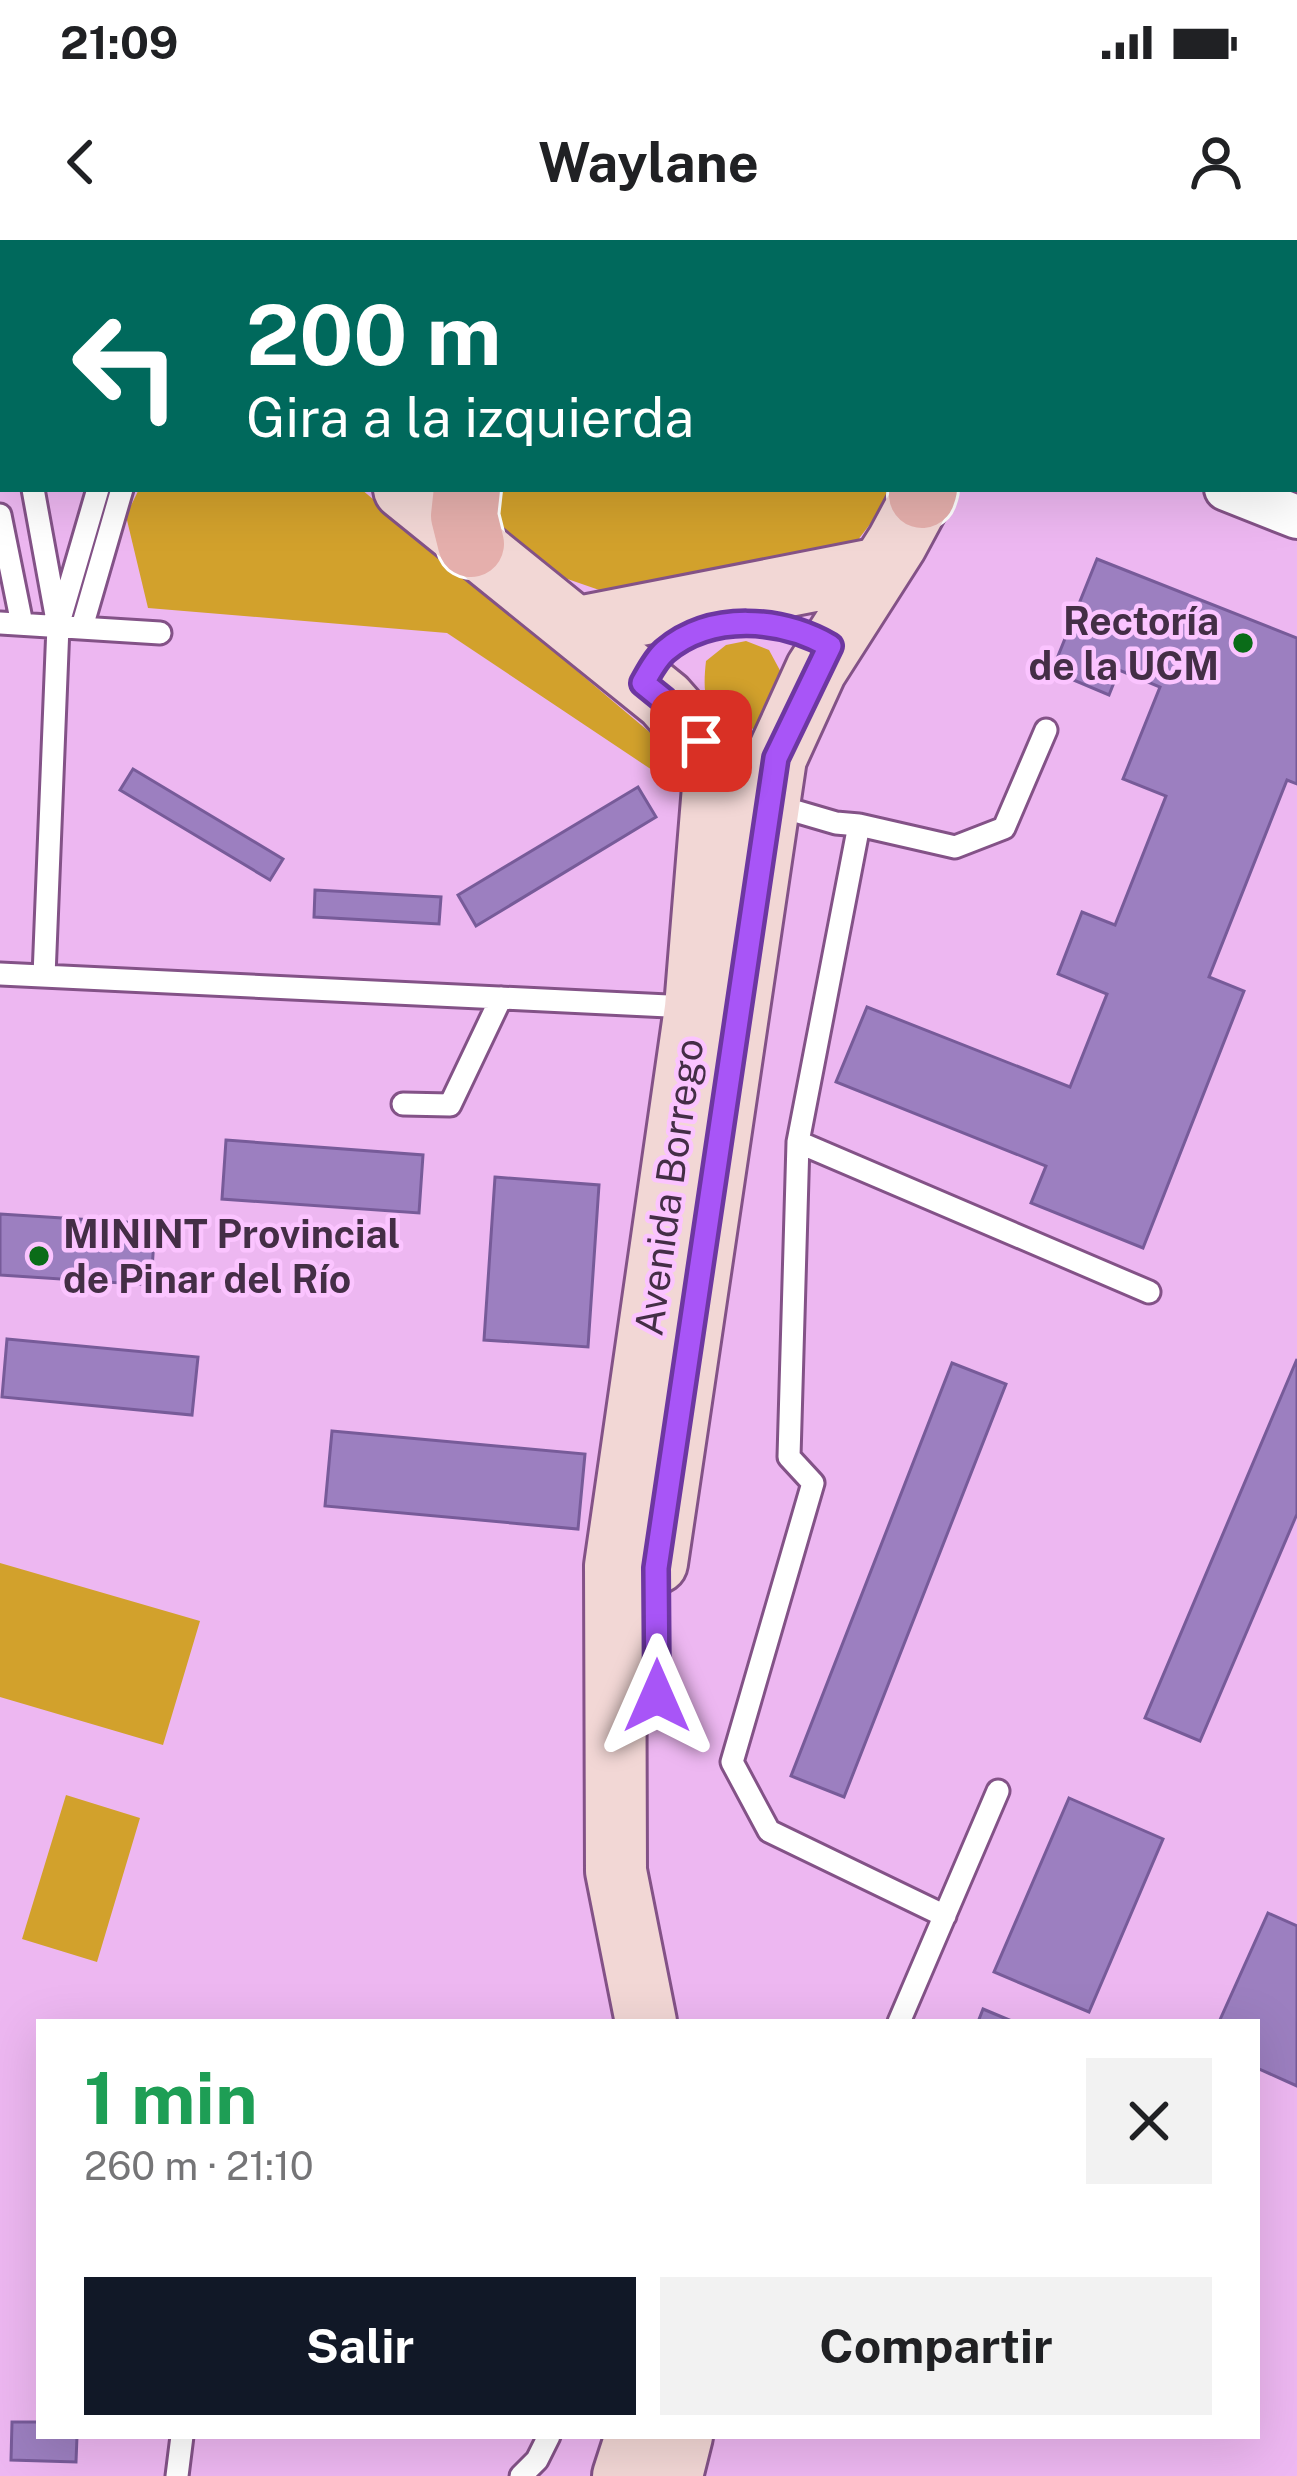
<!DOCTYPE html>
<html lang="es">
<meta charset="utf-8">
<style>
body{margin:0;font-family:"Public Sans",sans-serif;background:#f2f2f2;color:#202124;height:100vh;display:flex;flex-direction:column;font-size:45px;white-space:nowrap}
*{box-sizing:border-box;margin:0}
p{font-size:39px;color:#757577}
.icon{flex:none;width:66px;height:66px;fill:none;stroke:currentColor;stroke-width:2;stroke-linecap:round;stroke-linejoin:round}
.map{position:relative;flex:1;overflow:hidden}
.sheet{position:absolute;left:36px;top:1779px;width:1224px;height:420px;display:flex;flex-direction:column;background:#fff;border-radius:0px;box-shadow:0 12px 48px #0002}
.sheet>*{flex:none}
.banner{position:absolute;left:0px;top:0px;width:1299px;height:252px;box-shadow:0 12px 48px #0002;background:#00695c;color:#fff;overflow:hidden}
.pin{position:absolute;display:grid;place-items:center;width:102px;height:102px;color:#fff;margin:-51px;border-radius:24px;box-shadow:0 6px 18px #0006}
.me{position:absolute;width:132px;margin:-66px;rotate:0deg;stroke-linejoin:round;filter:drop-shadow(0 0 9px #0008)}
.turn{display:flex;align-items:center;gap:42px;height:252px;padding:0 48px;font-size:54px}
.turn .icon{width:156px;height:156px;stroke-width:2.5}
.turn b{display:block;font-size:84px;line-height:102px}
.round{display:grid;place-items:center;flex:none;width:126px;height:126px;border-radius:0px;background:#f2f2f2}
.headline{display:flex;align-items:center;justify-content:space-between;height:204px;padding:0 48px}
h1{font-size:72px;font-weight:700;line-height:90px;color:#1e9e55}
.cta{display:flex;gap:24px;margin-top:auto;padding:24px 48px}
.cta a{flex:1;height:138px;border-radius:0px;background:#111827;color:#fff;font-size:48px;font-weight:700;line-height:138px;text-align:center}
.cta a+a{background:#f2f2f2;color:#202124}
.status{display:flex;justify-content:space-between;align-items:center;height:84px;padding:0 60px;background:#fff;direction:ltr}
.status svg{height:33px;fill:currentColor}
header{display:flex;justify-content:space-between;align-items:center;height:156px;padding:0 48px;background:#fff;font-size:54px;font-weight:700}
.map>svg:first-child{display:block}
</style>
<div class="status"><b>21:09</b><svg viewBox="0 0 49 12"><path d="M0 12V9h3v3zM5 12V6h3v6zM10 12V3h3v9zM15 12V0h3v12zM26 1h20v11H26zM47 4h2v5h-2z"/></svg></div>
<header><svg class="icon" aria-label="back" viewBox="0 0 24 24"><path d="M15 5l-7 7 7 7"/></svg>Waylane<svg class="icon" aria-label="person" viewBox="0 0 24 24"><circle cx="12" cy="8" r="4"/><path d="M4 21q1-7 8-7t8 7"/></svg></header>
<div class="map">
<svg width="1297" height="2236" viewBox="0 0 1297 2236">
<rect width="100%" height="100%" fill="#edb7f1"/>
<path fill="#d2a12c" d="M139 249H361L685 522 682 550 447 393 148 368 126 276Z
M492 249H897L851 309 605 352 527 325 488 271Z
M746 401 769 410 783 436 756 489C708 487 701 465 706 421L726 405Z
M0 1323 200 1381 163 1505 0 1457Z
M66 1555 140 1578 97 1722 22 1699Z"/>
<path fill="#9c7fc0" stroke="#775b99" stroke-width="3" d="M1097 319 1297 398V544L1287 540 1209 737 1244 751 1143 1008 1031 963 1046 926 836 842 867 767 1070 847 1107 754 1058 734 1082 672 1115 685 1166 556 1123 539 1160 447 1119 430 1109 455 1052 431Z
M133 529 283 619 270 640 120 550Z
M638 547 656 577 476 686 458 655Z
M315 650 441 657 439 684 314 677Z
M226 900 423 915 419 973 222 959Z
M495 937 599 945 588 1107 484 1100Z
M0 974 155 984 151 1045 0 1035Z
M7 1099 198 1117 192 1175 2 1157Z
M1297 1119V1274L1200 1501 1145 1478Z
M952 1123 1006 1144 844 1557 791 1536Z
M332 1191 585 1214 578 1289 325 1266Z
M1069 1558 1163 1599 1089 1772 994 1732Z
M1268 1673 1297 1686V1846L1257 1828V1782H1219Z
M983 1769 1014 1782H978Z
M12 2182H39V2196H77L76 2222 11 2220Z"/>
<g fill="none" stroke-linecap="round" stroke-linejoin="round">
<g stroke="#835287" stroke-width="27">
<path id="service" d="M33 249 58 386 98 249
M0 275 22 384
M0 383 160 393
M82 387 122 249
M771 564 836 583 859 585 798 902 789 1217 813 1243 732 1522 769 1591 945 1676
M859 585 955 607 1004 588 1046 490
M0 734 689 767
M44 736 58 386
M403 864 450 865 501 758
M798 902 1149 1052
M899 1782 998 1551
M177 2236 182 2196
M521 2236 537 2220 549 2196"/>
</g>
<g stroke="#835287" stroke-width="48">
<path id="minor" d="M1226 249 1297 277"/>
</g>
<g stroke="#835287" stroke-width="66">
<path id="secondary" d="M404 249 665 460 701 501 714 535 695 768 615 1326 616 1631 646 1782
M579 387 880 328
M657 1323 776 518 816 430 897 303 926 249
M623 2236 636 2196
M672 2236 682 2196"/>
</g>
<g stroke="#fff" stroke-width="72">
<path id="primary" d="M1248 3 1266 0
M0 210 3 209
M467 249 464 276 471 304
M922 255 924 249"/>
</g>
<use href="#service" stroke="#fff" stroke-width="21"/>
<use href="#minor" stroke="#fff" stroke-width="42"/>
<use href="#secondary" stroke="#f2d7d5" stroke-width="60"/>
<use href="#primary" stroke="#e5afac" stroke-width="66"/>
</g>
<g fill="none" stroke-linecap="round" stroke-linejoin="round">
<g stroke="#6d37a1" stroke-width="30">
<path id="route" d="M657 1456 656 1328 776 518 830 406C781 378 712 372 665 411 656 419 649 432 643 443L664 460 701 501"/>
</g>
<use href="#route" stroke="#a855f7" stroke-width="21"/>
</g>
<g fill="#0a6c18" stroke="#fbc4ff" stroke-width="4.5">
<circle cx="1243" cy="403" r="12"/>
<circle cx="39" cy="1016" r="12"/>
</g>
<g text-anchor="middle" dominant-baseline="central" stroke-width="9" stroke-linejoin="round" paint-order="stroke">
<g font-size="39" font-weight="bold" fill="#442e46" stroke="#fbc4ff" text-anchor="end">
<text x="1219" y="381">Rectoría<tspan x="1219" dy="45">de la UCM</tspan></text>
<text x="63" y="994" text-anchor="start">MININT Provincial<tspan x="63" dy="45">de Pinar del Río</tspan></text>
</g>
<g font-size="39" fill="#442e46" stroke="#fbc4ff">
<text transform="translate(669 947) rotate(-82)">Avenida Borrego</text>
</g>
</g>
</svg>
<div class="pin" style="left:701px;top:501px;background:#d93025"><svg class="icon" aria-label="arrive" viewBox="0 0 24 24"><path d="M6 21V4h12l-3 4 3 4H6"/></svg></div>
<svg class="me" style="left:657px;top:1456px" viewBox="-20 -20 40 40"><path d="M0-17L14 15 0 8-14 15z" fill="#a855f7" stroke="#fff" stroke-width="4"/></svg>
<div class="banner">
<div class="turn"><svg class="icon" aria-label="left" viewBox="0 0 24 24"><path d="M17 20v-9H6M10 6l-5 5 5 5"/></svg><div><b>200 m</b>Gira a la izquierda</div></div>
</div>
<section class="sheet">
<div class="headline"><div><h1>1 min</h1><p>260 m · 21:10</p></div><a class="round"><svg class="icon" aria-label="close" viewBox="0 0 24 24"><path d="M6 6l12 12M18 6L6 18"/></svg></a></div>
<div class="cta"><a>Salir</a><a>Compartir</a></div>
</section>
</div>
